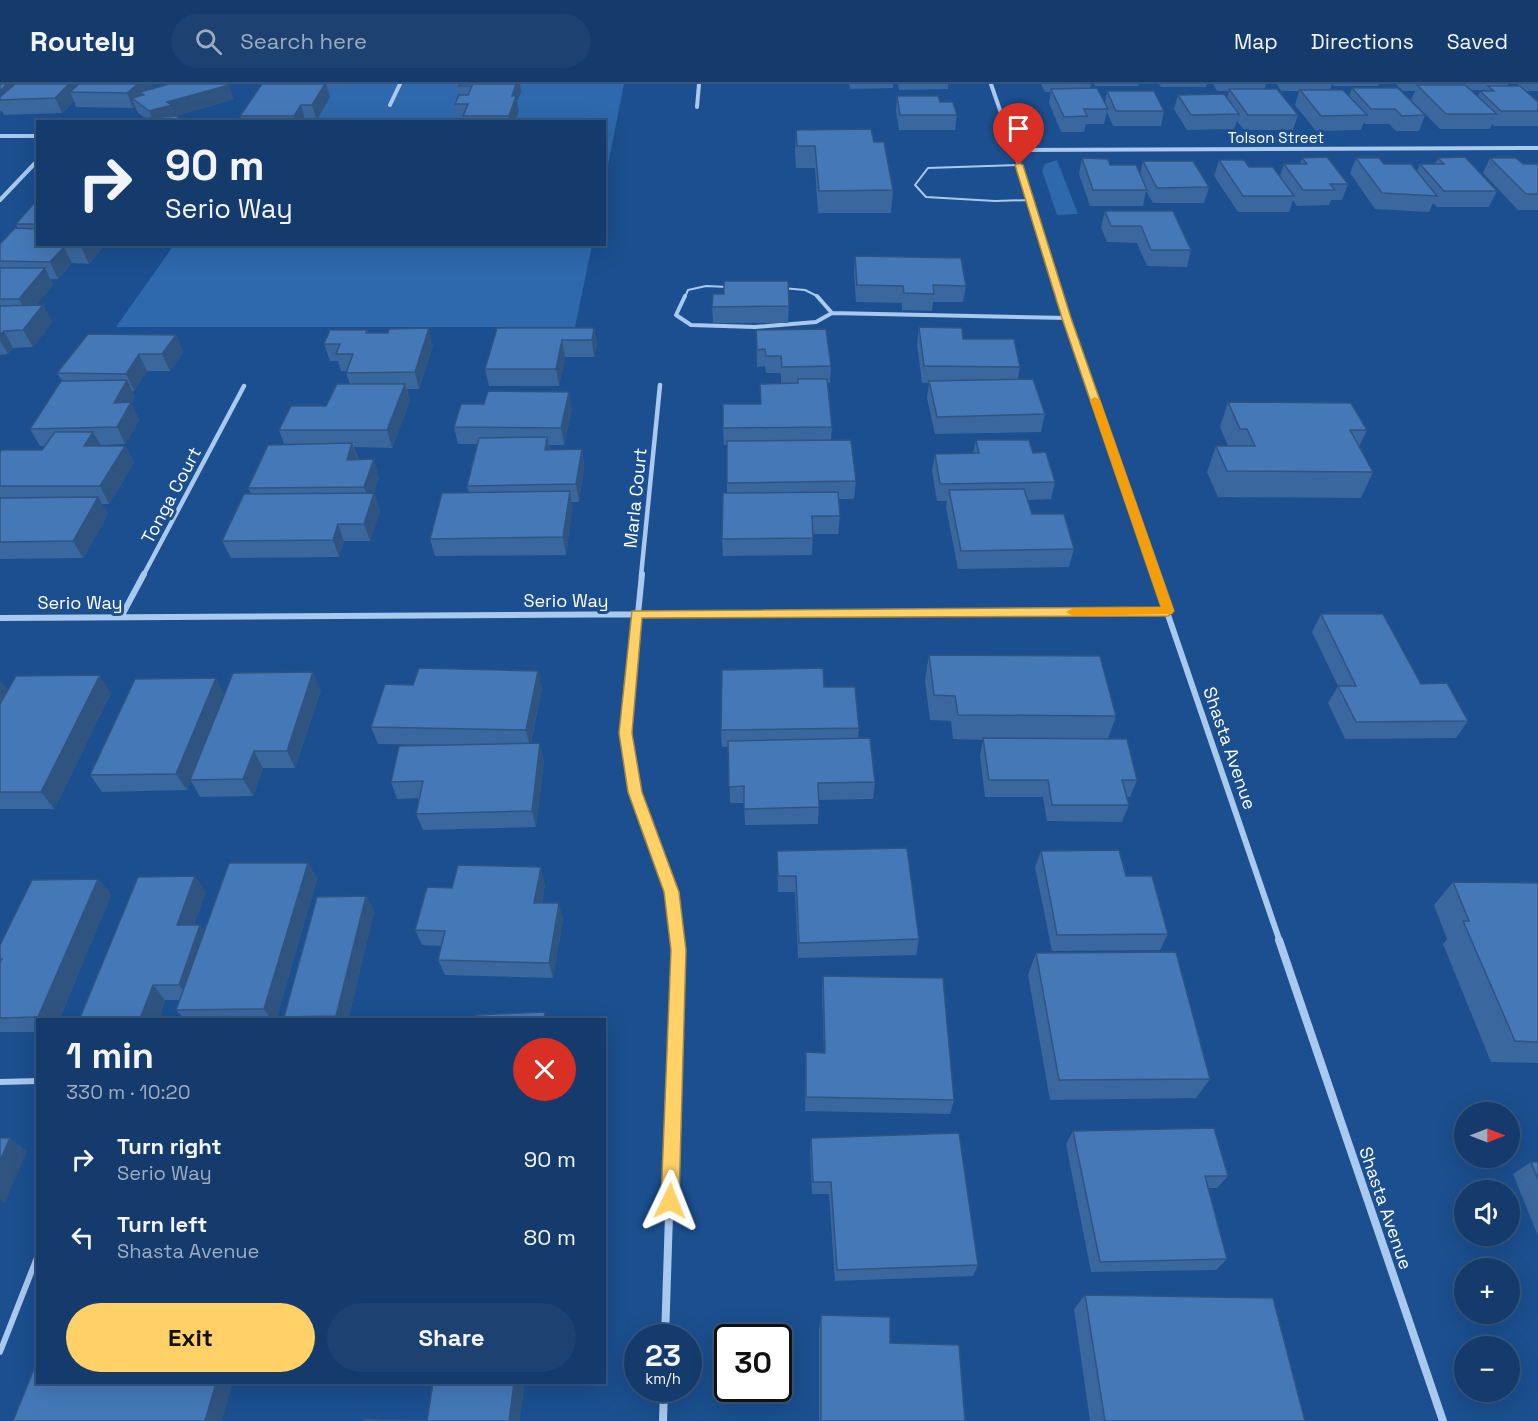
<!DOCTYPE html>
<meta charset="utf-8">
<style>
body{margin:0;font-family:"Space Grotesk",sans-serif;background:#1d4271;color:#f1f3f6;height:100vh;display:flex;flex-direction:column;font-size:22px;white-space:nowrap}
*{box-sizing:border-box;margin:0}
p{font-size:20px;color:#9dadc1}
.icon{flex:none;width:33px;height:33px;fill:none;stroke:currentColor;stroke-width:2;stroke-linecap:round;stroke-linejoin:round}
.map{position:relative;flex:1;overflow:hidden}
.panel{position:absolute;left:36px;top:934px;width:570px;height:366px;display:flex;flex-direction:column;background:#143b6b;border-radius:0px;box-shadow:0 6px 24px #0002,0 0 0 2px #33557e}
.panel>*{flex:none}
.banner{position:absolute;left:36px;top:36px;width:570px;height:126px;border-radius:0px;box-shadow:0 6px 24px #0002,0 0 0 2px #33557e;background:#143b6b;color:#f1f3f6;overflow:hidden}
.needle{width:39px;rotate:90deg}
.controls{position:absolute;left:1454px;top:1018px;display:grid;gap:12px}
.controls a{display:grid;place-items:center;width:66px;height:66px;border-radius:50%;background:#143b6b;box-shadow:0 6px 24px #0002,0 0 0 2px #33557e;font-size:30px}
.speed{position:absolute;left:624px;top:1240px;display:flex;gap:12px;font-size:30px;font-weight:700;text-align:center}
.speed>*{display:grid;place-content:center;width:78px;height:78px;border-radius:50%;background:#143b6b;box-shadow:0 6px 24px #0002,0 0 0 2px #33557e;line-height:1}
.speed small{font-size:15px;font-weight:400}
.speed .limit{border:3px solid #111;border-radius:9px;background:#fff;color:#111}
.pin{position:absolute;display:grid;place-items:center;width:51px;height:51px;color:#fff;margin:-62px -26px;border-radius:50% 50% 50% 0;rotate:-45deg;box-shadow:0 0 6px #0007}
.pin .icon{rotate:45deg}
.me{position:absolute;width:66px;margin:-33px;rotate:2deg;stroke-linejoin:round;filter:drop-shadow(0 0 4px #0008)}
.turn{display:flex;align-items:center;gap:21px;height:126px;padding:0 30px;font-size:27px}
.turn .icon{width:78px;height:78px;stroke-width:2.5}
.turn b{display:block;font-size:42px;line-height:51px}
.round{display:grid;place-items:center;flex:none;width:63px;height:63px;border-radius:32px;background:#1d4271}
.head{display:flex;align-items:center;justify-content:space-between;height:102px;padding:0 30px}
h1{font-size:36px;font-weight:600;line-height:45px}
.primary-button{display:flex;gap:12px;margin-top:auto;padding:12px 30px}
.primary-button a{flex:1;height:69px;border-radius:36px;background:#ffd166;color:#111;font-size:24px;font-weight:600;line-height:69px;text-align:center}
.primary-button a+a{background:#1d4271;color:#f1f3f6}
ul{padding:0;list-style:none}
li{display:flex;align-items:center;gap:18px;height:78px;padding:0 30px}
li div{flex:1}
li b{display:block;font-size:22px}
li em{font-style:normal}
header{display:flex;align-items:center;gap:36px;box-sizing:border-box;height:84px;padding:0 30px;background:#143b6b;border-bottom:2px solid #33557e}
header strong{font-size:28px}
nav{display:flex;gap:33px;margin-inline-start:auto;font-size:21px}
.search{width:420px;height:54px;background:#1d4271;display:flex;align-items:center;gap:15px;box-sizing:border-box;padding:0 21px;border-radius:33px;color:#9dadc1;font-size:22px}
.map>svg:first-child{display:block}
</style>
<header>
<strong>Routely</strong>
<div class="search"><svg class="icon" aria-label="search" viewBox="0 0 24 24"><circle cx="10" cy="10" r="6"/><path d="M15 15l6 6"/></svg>Search here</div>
<nav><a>Map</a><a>Directions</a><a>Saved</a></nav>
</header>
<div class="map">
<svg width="1538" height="1337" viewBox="0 0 1538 1337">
<rect width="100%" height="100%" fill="#1b4f8f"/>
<path fill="#2e69ad" d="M286 0H624L605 96 604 38H260Z
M1057 76 1078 130 1057 131 1042 86 1045 80Z
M174 161V160L592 161 575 243H116Z"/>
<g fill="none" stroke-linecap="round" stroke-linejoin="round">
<path stroke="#a9c9ee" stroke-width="2" d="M1019 81 928 84 915 101 926 113 995 117 1031 116
M782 204 805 206 819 213
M685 213 688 206 706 202 728 203"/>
<path stroke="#a9c9ee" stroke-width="4" d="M685 212 676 231 691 241 755 243 816 238 832 229 1067 234
M817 212 832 229"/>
<path stroke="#a9c9ee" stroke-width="6" d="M0 998 38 997
M0 1268 38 1171"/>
<path stroke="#a9c9ee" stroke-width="4" d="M991 0 1031 116 1061 213
M390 21 400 0
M697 23 699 0
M0 52H38
M1013 66 1538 64
M0 116 38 76"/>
<path stroke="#a9c9ee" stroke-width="4.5" d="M1060 212 1155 492
M143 492 244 302
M641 492 660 301"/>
<path stroke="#a9c9ee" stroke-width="6" d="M642 490 626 649 635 707 671 808 678 858
M1154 490 1280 858
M121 533 144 490
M0 534 1168 527"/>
<path stroke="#a9c9ee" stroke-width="8" d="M1279 856 1443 1337
M665 1254 678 856
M663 1337 664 1305"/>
</g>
<path fill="#3a679d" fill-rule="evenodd" d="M0 0 154 4 234 15 176 32V33L178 32 180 38H118L145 34 138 29 135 22 133 24 76 23 74 17 62 29 4 31 1 26 0 28Z
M262 0H352L350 4H328L330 13 317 36H305L304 38H242L240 32Z
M455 0H520L521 8 517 18 519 27 515 38H464V35H457L455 20 461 11 460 7H456Z
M849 0H893V4L850 5Z
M898 0H948V5L899 6Z
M1041 0H1091L1090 4 1105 19 1107 7 1164 27 1161 42H1113L1107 28 1104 40H1086L1084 48H1061L1049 19 1051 8H1045Z
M1094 0H1139L1138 2H1095Z
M1159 0H1207L1206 3H1161Z
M1213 0H1266L1265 5 1298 31 1293 46H1244L1237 37 1234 45 1187 46 1174 25 1178 11 1227 14 1229 7H1217Z
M1277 0H1332L1330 6 1349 12 1352 4 1425 31 1419 47H1396L1389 40H1365L1364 38 1361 46 1316 47 1295 21 1299 7H1281Z
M1332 0H1379L1378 2H1334Z
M1396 0H1508V2H1519L1518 0H1538V7H1526L1538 18V42H1494L1492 40 1490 45H1440L1411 16 1415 7H1403ZM1471 6H1486V7H1480L1478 13Z
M897 12 940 18 957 31 955 46H899L896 27Z
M796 46 874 58 893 106 891 129H818L815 84H796L795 68Z
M1082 74 1110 81 1140 90 1143 77 1209 103 1204 119H1153L1146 107 1143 122H1090L1079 90Z
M1302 74 1348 100 1342 116H1331L1329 121 1297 122 1293 116 1289 128H1238L1214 92 1219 76 1280 92 1284 80H1300Z
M1356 74 1417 87 1420 80H1435L1438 74 1497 107 1489 123H1437L1433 119 1429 128 1375 125 1350 89Z
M1490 74 1523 80H1538V126H1518L1483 89Z
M38 116V160H103L104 162 89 180 72 179 58 195H50L53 201 36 221H43L52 238 33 263 13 264 8 270 0 271V160L18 145 16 140Z
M1105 127H1173L1191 166 1187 183 1147 182 1137 159 1107 158 1101 143Z
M855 172 966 202 963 218H933L932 227 902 226V219L856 218 854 189Z
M789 222 788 239H713L712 223Z
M919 243 963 255 1020 283 1018 295 1045 330 1041 348 935 350 927 314 929 299H922L917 260Z
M594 244 597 261 594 273H565L559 302H489L485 285Z
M367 246 369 249 433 261 419 305H407L410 317 392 364 354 363 358 375 379 393 374 409 380 427 370 457H344L339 473 231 474 222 457 251 410 248 404 284 360 279 346 326 322 350 300 346 289 347 287H341L338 277H330L324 260Z
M756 246 831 282 830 299H828L832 343 831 356 856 397 854 415H838L840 432 838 450H813L812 471 723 472 722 455 727 409V361H724L723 344 760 320 781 299V289H766L765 282 757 283Z
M176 251 183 268 170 287H147L134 307H132L135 313 131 320 139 336 125 360 100 361 101 362H125L134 379 109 420H102L108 430 83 474 0 475V368L42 366 45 362H40L30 345 62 297 57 289Z
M1228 318 1367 346 1359 363 1373 388 1361 414 1218 413 1207 388 1216 362H1228L1220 343Z
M572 325 564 361H549L550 366 582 365 584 382 579 418H571L572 425 566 471 435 472 430 455 469 409 467 402 478 360H458L454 343Z
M976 356 1033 369 1055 398 1051 415 1028 416 1032 430 1074 465 1069 483 958 485 946 423 947 417H937L932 387 935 370 973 369Z
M1321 530 1421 600 1468 637 1456 654 1345 655 1328 619 1338 602 1312 548Z
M929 571 1116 632 1108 655 1137 696 1130 713H1127L1129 721 1122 738 1047 737 1043 713H985L980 671 983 656 953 655 951 637 930 636 925 596Z
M0 597 8 606 111 609 54 725H0Z
M824 603 859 644 858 654 875 698 873 715 819 716 818 740 745 741 744 719H730L729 663H722L721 646Z
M542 604 531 659 544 676 536 743 423 746 416 730 419 714 397 715 391 698 450 661 378 660 371 643Z
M321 606 295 684H263L253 712 200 713 191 697 187 706 102 708 90 691 225 610Z
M777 767 919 855 916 871 798 874 795 808H778Z
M1041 767 1126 792 1168 850 1160 866 1052 867 1035 783Z
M308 779 317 795 276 936H185L176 926 180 916H165L159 936H79L206 808 194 841H200L204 847Z
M98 795 111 811 59 936H38V948H0V861Z
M1453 798 1538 799V979L1491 978 1443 860 1447 855 1434 821Z
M545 800 542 819 563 835 553 894 445 891 438 876 441 862 422 861 415 846 452 804Z
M366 812 374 828 348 936H286L284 933Z
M1036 869 1210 995 1196 1014 1050 1016 1028 891Z
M823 892 954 1016 950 1030 805 1027 806 968 824 969 822 907Z
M1073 1047 1228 1092 1217 1104H1208L1227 1175 1216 1186 1091 1188 1066 1060Z
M811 1054 978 1181 973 1192 835 1197 829 1110H812L810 1067Z
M1531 1078H1538V1152L1513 1090Z
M1085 1211 1305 1337H1090L1074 1225Z
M821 1231 890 1259 965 1337H819V1245Z"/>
<path fill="#305480" d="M7 0H18L0 16V7Z
M69 0H88L70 8 74 17 62 29 55 14Z
M138 0H152L154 5 144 11 140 8 143 16 132 14 135 22 133 24 127 9Z
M325 0H326L330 13 317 36 312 21Z
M516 0H520L521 8 517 18 519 27 515 38H510L509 32 512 12Z
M229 1 234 15 176 32 177 35 178 32 180 38H154L149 27 167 18Z
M301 21 305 36 304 38H296L294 32Z
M84 160H103L104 162 89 180 81 163Z
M64 163 72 179 58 195 50 178Z
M45 184 53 201 28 232 19 215Z
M43 221 52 238 33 263 23 246Z
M429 244 433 261 419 305 415 288Z
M594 244 597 261 594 273 592 256Z
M4 247 13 264 8 270 0 257V251Z
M176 251 183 268 170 287 162 270Z
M562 256 565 273 559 302 556 285Z
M139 270 147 287 134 307 126 290Z
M127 296 135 313 131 320 139 336 125 360 117 343 114 319Z
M405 300 410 317 392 364 387 346Z
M569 308 572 325 564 361 561 344Z
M93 348 103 365 84 362Z
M547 353 550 370 545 366Z
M352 359 358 377 347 376Z
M125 362 134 379 109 420 100 402Z
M582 365 584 382 579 418 576 400Z
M374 375 379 393 370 420 364 403Z
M570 407 572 425 566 471 563 453Z
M374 409 380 427 370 457 364 440Z
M98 413 108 430 83 474 73 457Z
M338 440 344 457 339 473 333 456Z
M538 587 542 604 530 663 526 646Z
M313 588 321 606 295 684 287 667Z
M100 591 111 609 54 725 41 708Z
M216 594 225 611 190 696 191 697 187 706 176 690Z
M1 597 14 614 0 637V598Z
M540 659 544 676 536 743 532 727Z
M254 667 263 684 253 712 243 695Z
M308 779 317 795 276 936H272L264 925Z
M541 783 545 800 539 835 534 819Z
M195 792 206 808 189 857 177 841Z
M98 795 111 811 59 936H41L38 933Z
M366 812 374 828 348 936H339L336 932Z
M559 819 563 835 553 894 549 879Z
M200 841 212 857 191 916 179 901Z
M153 901 165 916 159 936H142L140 935Z
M10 1054 27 1067 5 1119 0 1115V1077Z
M216 1299H233L222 1337H205Z
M514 1299H525L520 1337H509Z"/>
<path fill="#4478b7" stroke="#305480" stroke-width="1.5" d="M0 0H7L0 7Z
M15 0H69L55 14 0 16V13Z
M79 0H138L127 9 70 8Z
M169 0H228L229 1 167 18 172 21 149 27 132 14 144 11 140 8Z
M262 0H325L312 21H301L294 32H240Z
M460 0H516L512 12H516L509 32H463L468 20H455L459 11H468L472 2H459Z
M1417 1H1465L1497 30H1446Z
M1488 2H1520L1538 18V27H1501L1480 7H1494Z
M1097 4 1108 25H1084L1087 32 1064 33 1051 5Z
M1352 4H1398L1425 31 1402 32 1395 25H1371Z
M1229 5H1277L1298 31H1248Z
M1300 6H1343L1367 31 1321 32Z
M1107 7H1154L1164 27H1116Z
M1224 10 1239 30 1191 31 1178 11Z
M897 12H938L940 18H953L957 31H900Z
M178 32 176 38H118L119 36Z
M871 45 874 58H884L893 106 819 107 815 62H797L796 46Z
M1327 73 1348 100H1330L1335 106H1303L1284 80H1307L1302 74Z
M1465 73 1497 107H1444L1420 80H1444L1438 74Z
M1082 74 1108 75 1110 81H1136L1147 106H1093Z
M1356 74H1379L1384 80H1411L1437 112 1382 109Z
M1490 74H1516L1523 80H1538V110H1526Z
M1219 76H1244L1249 83H1273L1294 112H1243Z
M1143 77H1193L1209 103 1157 104Z
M37 116 38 140H16Z
M1105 127H1173L1191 166H1151L1141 142H1111Z
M15 144 38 145V160H84L81 163H64L50 178 0 177V160Z
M855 172 961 174 966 202 933 201 934 210 904 209 903 202 857 201Z
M0 184H45L19 215H0Z
M724 197H788L789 222 712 223 713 210H724Z
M43 221 23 246 4 247 0 251V222Z
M919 243 962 244 963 255H1014L1020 283 924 282Z
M429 244 415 288 346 289 353 270H336L340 260H324L330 246H367L366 249H388L389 245Z
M497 244H594L592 256H562L556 285H485Z
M826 245 831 282 782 283 781 272H766L765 265 757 266 756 246Z
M88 250 176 251 162 270H139L126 290 57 289Z
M798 295H827L832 343 723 344V320H761L760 300 798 299Z
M1033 295 1045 330 937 333 929 297Z
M127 296 114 319 131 318 117 343 30 345 61 297Z
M337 300H405L387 346H279L291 322H326Z
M488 307 569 308 561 344 454 343 461 320H484Z
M1228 318 1351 319 1367 346H1350L1373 388 1227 387 1216 362H1255L1247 345H1240Z
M55 348H93L84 362H125L100 402H0V368L2 366H42Z
M547 353 545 366 582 365 576 400 467 402 479 354Z
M851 356 856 397 727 399V357Z
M976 356H1029L1033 369 1046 368 1055 398 940 400 935 370 979 369Z
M352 359 347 376 374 375 364 403 248 404 268 361Z
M1024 405 1032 430H1064L1074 465 961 467 949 406Z
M570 407 563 453 430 455 442 409Z
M838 408 840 432H812L813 454 722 455 723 409Z
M374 409 364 440H338L333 456 222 457 244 410Z
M98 413 73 457 0 458V414Z
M1321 530H1383L1421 600 1447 599 1468 637 1356 638 1338 602H1356Z
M929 571 1100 572 1116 632 958 631 955 612 934 611Z
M419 584 538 587 526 646 371 643 385 600 413 601Z
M823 584 824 603H855L859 644 721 646 722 586Z
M313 588 287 667H254L243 695 190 696 233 589Z
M100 591 41 708H0V620L16 592Z
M216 594 176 690 90 691 135 595Z
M870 654 875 698 818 699 819 723 744 725V702L729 703 728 657Z
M983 654 1127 655 1137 696H1122L1129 721H1052L1048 696H989Z
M540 659 532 727 416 730 423 697 391 698 399 662Z
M907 764 919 855 799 859 796 792H778L777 767Z
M1119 766 1126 792H1152L1168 850 1057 851 1041 767Z
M229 779H308L264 925 176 926Z
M458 781 541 783 534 819H559L549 879 438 876 445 847 415 846 427 803 452 804Z
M195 792 177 841H200L179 901H153L140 935 79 936 138 793Z
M98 795 38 933 0 934V879L2 875H0V861L32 796Z
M1453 798 1538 799V958L1515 957 1463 837H1469Z
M366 812 336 932 284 933 317 813Z
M1176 868 1210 995 1059 996 1036 869Z
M823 892 943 894 954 1016 806 1013V968L825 969Z
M545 928 544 936H476V931Z
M1214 1044 1228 1092H1205L1227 1175 1100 1178 1073 1047Z
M959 1049 978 1181 837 1186 831 1098H813L811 1054Z
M0 1054H10L0 1077Z
M1531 1078H1538V1095Z
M1085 1211 1273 1214 1305 1337H1105Z
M821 1231 890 1233V1259L959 1261 965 1337H821Z
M38 1275V1299H216L205 1337H13Z
M433 1299H514L509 1337H363V1335L427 1337Z"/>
<path fill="#ffd166" stroke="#a68842" stroke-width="1.5" d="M1019 79 1023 81 1071 234 1174 527 1168 532 642 534 632 649 642 708 679 808 686 866 679 1117 676 1123 670 1126 664 1123 661 1117 671 866 664 808 628 708 619 649 632 527 1161 523 1062 234 1015 81Z"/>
<path fill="#f59e0b" d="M1095 313 1100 316 1174 527 1172 530 1073 532 1066 528 1073 524 1161 523 1090 316Z"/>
<g text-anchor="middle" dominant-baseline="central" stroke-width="6" stroke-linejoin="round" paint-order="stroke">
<g font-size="15" fill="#fff" stroke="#1b4f8f">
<text x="1276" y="53">Tolson Street</text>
</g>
<g font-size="18" fill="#fff" stroke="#1b4f8f">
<text transform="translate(171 411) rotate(-62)">Tonga Court</text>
<text transform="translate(635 414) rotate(-84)">Marla Court</text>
<text x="566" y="516">Serio Way</text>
<text x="80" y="518">Serio Way</text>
<text transform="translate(1230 664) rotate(71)">Shasta Avenue</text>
<text transform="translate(1386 1124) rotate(71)">Shasta Avenue</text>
</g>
</g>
</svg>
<div class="controls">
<a><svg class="needle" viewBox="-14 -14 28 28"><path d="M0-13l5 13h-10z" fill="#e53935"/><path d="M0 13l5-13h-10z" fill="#9dadc1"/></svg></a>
<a><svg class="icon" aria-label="sound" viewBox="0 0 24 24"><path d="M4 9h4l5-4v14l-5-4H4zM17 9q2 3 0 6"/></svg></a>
<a>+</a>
<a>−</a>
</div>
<div class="speed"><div>23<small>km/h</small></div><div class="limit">30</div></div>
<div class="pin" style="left:1019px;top:81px;background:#d93025"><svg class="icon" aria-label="arrive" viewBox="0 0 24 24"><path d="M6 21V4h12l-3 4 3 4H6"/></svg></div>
<svg class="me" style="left:670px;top:1117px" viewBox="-20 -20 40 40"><path d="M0-17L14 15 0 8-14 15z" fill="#ffd166" stroke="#fff" stroke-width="4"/></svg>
<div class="banner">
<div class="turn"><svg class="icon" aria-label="right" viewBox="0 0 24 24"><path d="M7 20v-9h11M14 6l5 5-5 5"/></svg><div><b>90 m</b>Serio Way</div></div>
</div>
<section class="panel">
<div class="head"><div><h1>1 min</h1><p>330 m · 10:20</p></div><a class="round" style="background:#d93025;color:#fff"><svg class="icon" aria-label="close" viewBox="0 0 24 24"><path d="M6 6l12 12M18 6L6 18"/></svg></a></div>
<ul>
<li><svg class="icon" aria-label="right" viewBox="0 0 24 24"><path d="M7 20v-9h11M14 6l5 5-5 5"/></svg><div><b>Turn right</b><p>Serio Way</p></div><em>90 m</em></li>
<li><svg class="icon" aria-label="left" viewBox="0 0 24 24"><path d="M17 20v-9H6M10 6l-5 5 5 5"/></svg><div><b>Turn left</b><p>Shasta Avenue</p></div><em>80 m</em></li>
</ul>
<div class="primary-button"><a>Exit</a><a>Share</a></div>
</section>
</div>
